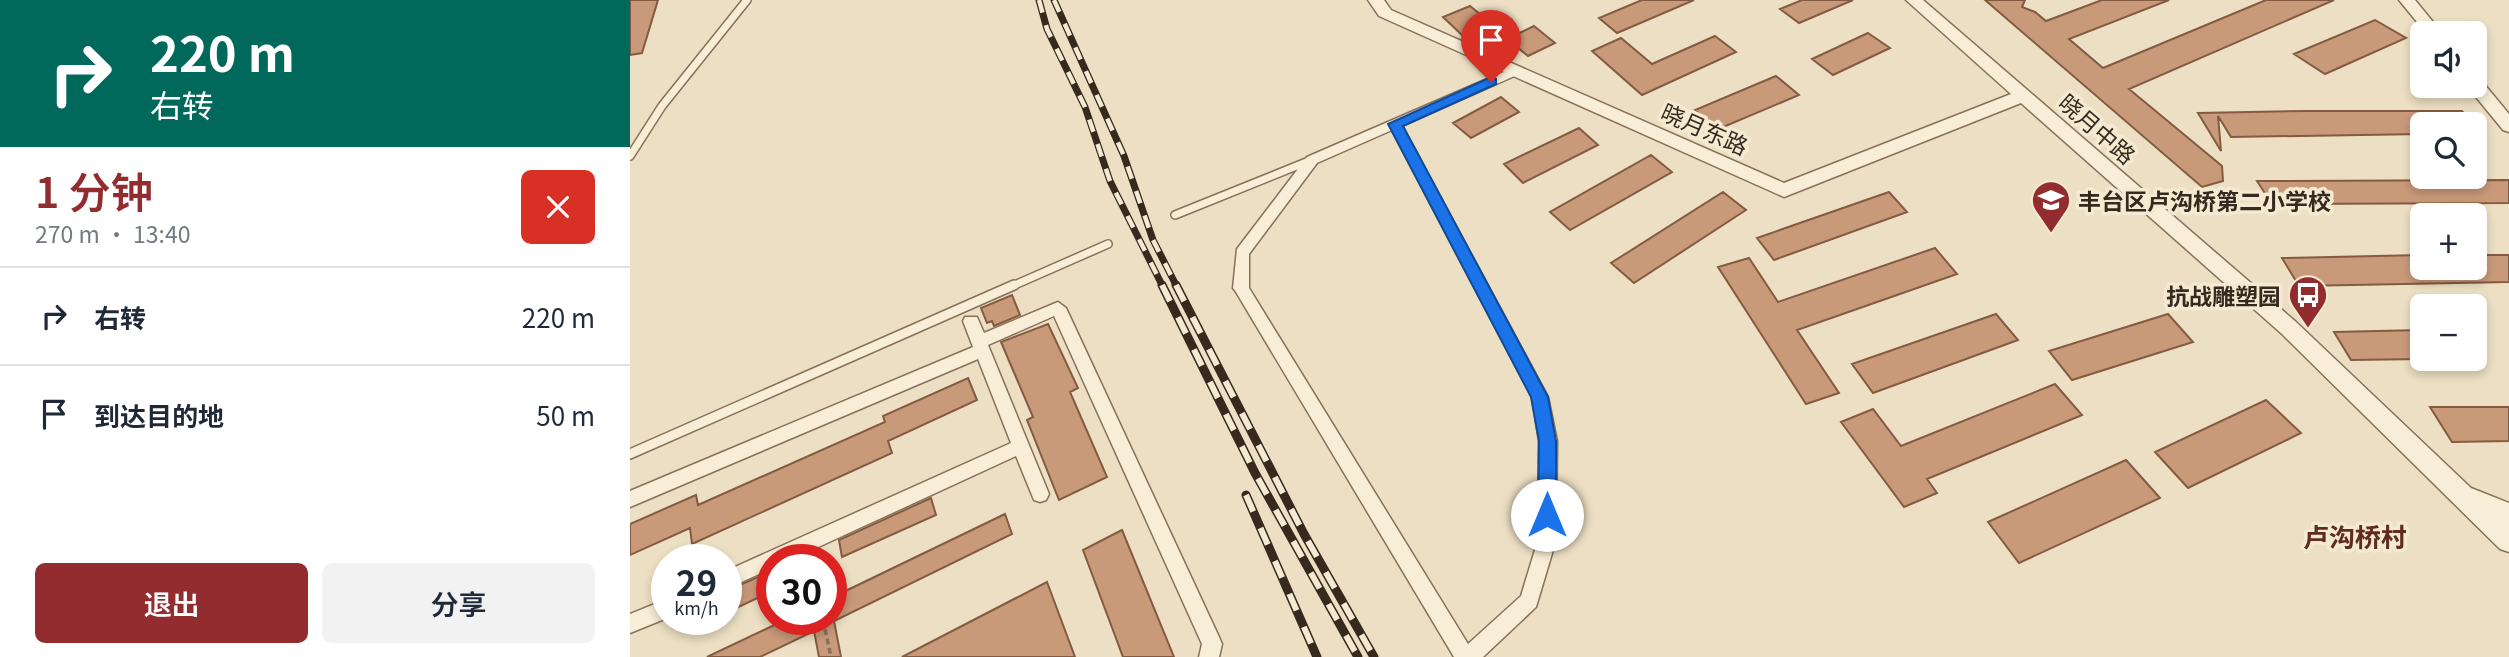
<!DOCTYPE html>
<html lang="zh">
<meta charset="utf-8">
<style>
body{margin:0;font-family:Georgia,"Noto Sans SC",serif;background:#f2f2f3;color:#1f2937;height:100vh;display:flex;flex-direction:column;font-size:26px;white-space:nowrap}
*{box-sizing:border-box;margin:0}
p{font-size:23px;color:#747a83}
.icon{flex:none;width:38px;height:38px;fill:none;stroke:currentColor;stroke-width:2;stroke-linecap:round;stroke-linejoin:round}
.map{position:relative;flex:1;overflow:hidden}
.details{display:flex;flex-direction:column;background:#fff;width:630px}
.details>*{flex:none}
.banner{background:#00695c;color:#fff;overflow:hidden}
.fabs{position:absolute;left:1780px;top:21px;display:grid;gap:14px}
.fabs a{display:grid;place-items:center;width:77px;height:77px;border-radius:10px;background:#fff;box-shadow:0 4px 10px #0003;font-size:35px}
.speed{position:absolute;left:21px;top:544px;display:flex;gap:14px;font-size:35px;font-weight:700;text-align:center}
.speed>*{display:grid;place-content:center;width:91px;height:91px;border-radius:50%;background:#fff;box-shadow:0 4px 10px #0003;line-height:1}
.speed small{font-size:18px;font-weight:400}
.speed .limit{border:10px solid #d22;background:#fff;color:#111}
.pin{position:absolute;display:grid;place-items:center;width:60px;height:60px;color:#fff;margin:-72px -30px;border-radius:50% 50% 50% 0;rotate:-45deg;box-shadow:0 0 7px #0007}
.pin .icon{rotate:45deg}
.me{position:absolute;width:77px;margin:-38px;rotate:0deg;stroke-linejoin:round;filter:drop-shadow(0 0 5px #0008)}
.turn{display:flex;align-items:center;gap:24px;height:147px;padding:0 35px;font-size:32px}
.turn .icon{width:91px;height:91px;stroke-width:2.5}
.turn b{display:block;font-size:49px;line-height:60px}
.round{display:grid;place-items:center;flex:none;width:74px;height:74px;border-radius:10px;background:#f2f2f3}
.overview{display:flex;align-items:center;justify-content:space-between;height:119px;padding:0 35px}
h1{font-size:42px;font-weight:600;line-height:52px;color:#932c2e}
.action{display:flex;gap:14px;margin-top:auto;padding:14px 35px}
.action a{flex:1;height:80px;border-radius:10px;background:#932c2e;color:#fff;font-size:28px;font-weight:600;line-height:80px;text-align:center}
.action a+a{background:#f2f2f3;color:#1f2937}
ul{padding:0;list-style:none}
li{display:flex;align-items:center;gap:21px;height:98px;padding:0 35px;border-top:2px solid #e0e1e3}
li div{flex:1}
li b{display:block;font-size:26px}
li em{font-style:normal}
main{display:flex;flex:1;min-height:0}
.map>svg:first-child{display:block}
</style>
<main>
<section class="details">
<div class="banner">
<div class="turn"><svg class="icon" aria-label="right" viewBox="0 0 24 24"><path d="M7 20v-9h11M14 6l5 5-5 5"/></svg><div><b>220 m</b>右转</div></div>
</div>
<div class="overview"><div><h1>1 分钟</h1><p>270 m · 13:40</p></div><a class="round" style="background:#d93025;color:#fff"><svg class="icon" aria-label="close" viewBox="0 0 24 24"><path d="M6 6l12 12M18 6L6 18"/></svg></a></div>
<ul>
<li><svg class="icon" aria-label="right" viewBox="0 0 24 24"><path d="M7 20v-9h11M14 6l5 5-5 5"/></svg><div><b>右转</b></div><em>220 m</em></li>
<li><svg class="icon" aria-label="arrive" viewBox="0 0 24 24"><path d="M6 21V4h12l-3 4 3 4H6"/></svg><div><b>到达目的地</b></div><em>50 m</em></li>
</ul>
<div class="action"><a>退出</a><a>分享</a></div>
</section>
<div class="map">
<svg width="1879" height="657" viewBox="0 0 1879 657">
<rect width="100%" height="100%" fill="#ecdfc3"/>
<path fill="#c99a7a" stroke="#845b41" stroke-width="2" d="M0 0H28L12 53 0 55Z
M1012 0H1064L987 33 969 18Z
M1172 0H1223L1169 23 1150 9Z
M1355 0H1395L1392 7 1405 12 1416 21 1472 0H1539L1439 39 1473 68 1636 0H1704L1499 89 1592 166 1593 181 1572 187Z
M840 6 861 23 833 36 813 17Z
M1745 20 1776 38 1695 74 1664 54Z
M904 26 925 43 898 56 877 39Z
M1238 33 1260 48 1203 75 1182 59Z
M1085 36 1106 52 1012 95 962 51 991 38 1022 64Z
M1146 76 1169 95 1086 130 1065 110Z
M871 97 889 112 841 138 823 123Z
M1675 111H1832L1843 124H1792V134L1601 137 1588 116 1591 151 1568 113Z
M949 128 968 145 893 183 874 164Z
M1021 155 1042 172 940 230 920 212Z
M1879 180V203L1642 204 1627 181Z
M1093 192 1116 210 1004 283 981 263Z
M1259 192 1277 212 1144 260 1127 238Z
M1305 248 1327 274 1167 330 1209 393 1176 404 1088 267 1119 258 1148 302Z
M1792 255V268H1844V255H1879V282L1669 286 1652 258Z
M382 295 390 315 364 326 362 321 357 323 351 308Z
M1366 314 1388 340 1243 393 1222 364Z
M1538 314 1563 342 1442 380 1419 351Z
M418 324 448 388 440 392 477 477 429 500 397 420 403 417 371 342Z
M1792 330V359L1721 360 1704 332Z
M338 378 347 400 258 441 262 453 62 544 60 528 0 555V524L66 495 68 505 255 422 253 416Z
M1425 384 1452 415 1297 479 1307 493 1274 507 1211 422 1243 409 1271 446Z
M1636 400 1671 433 1558 488 1525 452Z
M1800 407H1879V441L1822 442Z
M1496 460 1530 498 1389 563 1358 522Z
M301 498 306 515 212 557 209 540Z
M375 514 382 534 204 621 211 657H189L184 631 130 657H77L155 620H201V598Z
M492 530 544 657H493L453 550Z
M142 571V591L96 613V591Z
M417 582 445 657H272Z"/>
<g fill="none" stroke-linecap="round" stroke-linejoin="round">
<g stroke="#86715a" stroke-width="10">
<path id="service-far1" d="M0 156 32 106 117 0
M545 215 679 161
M380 287 478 244"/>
</g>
<g stroke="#86715a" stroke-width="12">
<path id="service" d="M0 454 384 285"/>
</g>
<g stroke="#86715a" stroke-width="3">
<path id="minor" d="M885 67 891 71 889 74 772 126 918 397 927 441 926 540 906 607 853 657H824L606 292 603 288 607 249 677 157ZM762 130 902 397 909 441 908 540 891 596 838 644 619 288V254L687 163Z
M428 302 436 308 589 637 592 644 589 657H569L572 644 424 316 358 345 419 494 416 500 410 502 404 500 386 456 160 560H142V568L96 589V571L381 443 348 359 0 507V491L343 347 333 321 335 317H347L354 333Z
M37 599V618L0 633V614Z"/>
</g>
<g stroke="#86715a" stroke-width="3">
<path id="tertiary" d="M738 0H754L761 10 1154 183 1381 94 1276 0H1293L1666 322 1841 488 1879 503V552L1870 549 1652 334 1391 103 1154 197 749 16Z
M1769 0H1785L1812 33H1796Z
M1844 78 1850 79 1879 114V132L1873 130 1837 86H1844Z"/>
</g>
<path stroke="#86715a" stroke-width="3.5" stroke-dasharray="6 3.5" stroke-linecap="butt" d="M193 620 201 657"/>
<use href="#service-far1" stroke="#f8edd6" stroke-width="7"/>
<use href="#service" stroke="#f8edd6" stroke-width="9"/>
<use href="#minor" fill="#f8edd6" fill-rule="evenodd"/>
<use href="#tertiary" fill="#f8edd6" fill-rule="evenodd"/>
<g stroke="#36291e" stroke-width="7">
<path id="rail-far1" d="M409 0 417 29 455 107 480 181 533 287
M424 0 494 156 523 240 547 287"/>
</g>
<g stroke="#36291e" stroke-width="9">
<path id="rail" d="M532 285 625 473 728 657
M546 285 674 534 744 657
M616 495 687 657"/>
</g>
<use href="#rail-far1" stroke="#f4ead2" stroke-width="4.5" stroke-dasharray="13" stroke-linecap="butt"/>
<use href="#rail" stroke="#f4ead2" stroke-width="6" stroke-dasharray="18" stroke-linecap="butt"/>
</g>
<path fill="#1a73e8" stroke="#114b97" stroke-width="2" d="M861 77 866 79V84L773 126 918 397 926 441V515L924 521 917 523 911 521 908 515 909 441 901 397 758 124Z"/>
<defs>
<g id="school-pin" transform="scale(2.0125)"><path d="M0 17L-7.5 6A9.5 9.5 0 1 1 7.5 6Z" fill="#932c2e" stroke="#f4ead2"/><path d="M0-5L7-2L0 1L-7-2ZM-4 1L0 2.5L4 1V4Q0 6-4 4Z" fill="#fff"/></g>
<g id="bus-pin" transform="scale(2.0125)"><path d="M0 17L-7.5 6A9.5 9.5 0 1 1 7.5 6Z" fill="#932c2e" stroke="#f4ead2"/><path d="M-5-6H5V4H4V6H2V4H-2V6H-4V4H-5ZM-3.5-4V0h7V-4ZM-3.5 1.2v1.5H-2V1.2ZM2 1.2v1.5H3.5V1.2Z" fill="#fff"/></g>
</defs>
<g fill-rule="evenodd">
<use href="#school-pin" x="1421" y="200"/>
<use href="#bus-pin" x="1678" y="295"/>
</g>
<g text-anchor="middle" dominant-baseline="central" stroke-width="7" stroke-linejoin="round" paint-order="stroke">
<g font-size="23" fill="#36291e" stroke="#f4ead2">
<text transform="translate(1075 128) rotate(24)">晓月东路</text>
<text transform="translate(1468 128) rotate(41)">晓月中路</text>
</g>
<g font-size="23" font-weight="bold" fill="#36291e" stroke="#f4ead2" text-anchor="start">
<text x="1448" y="200">丰台区卢沟桥第二小学校</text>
<text x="1651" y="295" text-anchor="end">抗战雕塑园</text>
</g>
<g font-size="26" font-weight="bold" fill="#612c1f" stroke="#f4ead2">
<text x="1725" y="535">卢沟桥村</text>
</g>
</g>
</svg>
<div class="fabs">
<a><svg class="icon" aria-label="sound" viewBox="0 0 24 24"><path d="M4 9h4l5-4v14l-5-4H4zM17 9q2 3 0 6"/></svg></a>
<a><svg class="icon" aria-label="search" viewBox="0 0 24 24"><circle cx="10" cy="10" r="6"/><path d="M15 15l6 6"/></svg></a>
<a>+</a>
<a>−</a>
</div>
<div class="speed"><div>29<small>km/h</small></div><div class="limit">30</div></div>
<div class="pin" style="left:861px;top:82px;background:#d93025"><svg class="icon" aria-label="arrive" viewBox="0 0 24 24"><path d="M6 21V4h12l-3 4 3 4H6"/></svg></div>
<svg class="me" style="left:917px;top:515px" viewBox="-20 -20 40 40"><circle r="19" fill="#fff"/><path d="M0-13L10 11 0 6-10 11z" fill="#1a73e8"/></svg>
</div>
</main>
